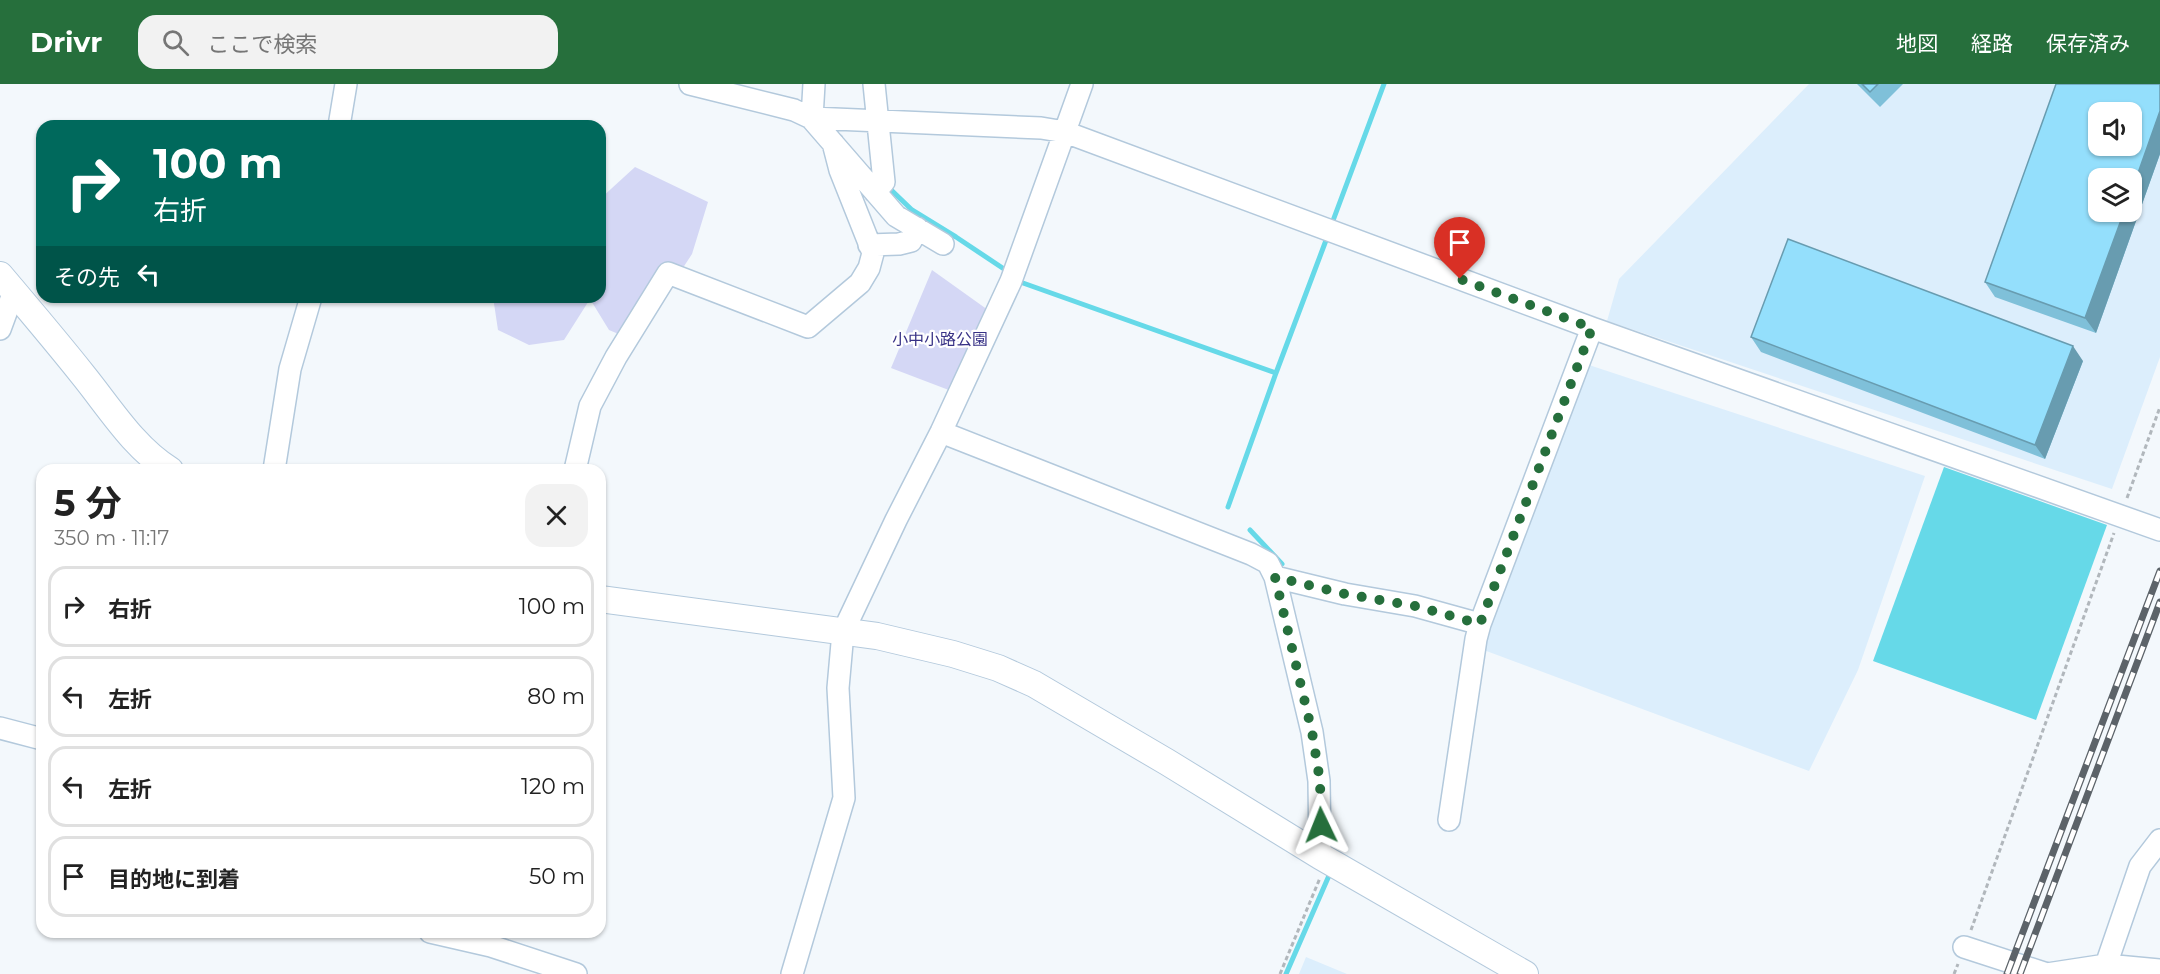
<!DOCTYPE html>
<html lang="ja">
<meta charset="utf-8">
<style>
body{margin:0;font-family:Montserrat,"Noto Sans JP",sans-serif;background:#f2f2f2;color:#222;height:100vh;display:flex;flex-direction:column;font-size:22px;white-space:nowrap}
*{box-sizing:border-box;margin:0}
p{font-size:20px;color:#767676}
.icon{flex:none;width:33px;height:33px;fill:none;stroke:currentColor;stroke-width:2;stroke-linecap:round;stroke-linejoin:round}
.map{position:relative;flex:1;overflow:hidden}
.side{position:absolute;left:36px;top:380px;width:570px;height:474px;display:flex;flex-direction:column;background:#fff;border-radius:18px;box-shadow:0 2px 4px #0004}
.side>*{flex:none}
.guide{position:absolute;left:36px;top:36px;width:570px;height:183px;border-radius:18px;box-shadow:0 2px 4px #0004;background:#00695c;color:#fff;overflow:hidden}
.fabs{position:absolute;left:2088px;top:18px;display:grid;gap:12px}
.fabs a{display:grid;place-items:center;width:54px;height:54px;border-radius:12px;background:#fff;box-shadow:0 2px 4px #0004;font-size:30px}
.pin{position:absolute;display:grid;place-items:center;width:51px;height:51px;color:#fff;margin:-62px -26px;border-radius:50% 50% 50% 0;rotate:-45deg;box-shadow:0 0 6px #0007}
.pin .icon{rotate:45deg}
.me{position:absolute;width:66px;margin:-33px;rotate:358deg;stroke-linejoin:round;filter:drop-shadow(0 0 4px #0008)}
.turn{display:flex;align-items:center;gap:21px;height:126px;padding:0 18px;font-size:27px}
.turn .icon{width:78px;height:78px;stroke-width:2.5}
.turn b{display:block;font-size:42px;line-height:51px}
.then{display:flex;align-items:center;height:57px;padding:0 18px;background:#0003;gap:12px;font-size:22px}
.round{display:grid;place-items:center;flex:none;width:63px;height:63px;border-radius:18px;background:#f2f2f2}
.head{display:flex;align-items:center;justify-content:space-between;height:102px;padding:0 18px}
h1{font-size:36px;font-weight:700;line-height:45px}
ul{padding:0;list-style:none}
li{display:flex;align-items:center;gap:18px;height:81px;margin:0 12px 9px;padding:0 6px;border:3px solid #e0e0e0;border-radius:18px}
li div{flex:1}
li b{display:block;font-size:22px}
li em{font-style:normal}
header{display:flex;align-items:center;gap:36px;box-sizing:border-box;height:84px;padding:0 30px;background:#266f3c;color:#fff}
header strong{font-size:28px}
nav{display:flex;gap:33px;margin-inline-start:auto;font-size:21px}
.search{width:420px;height:54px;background:#f2f2f2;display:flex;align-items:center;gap:15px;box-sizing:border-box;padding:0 21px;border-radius:18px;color:#767676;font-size:22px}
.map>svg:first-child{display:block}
</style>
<header>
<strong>Drivr</strong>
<div class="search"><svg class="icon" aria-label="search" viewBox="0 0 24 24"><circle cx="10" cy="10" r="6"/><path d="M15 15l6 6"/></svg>ここで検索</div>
<nav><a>地図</a><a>経路</a><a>保存済み</a></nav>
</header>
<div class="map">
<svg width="2160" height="890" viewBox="0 0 2160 890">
<rect width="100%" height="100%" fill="#f3f8fc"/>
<path fill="#dceefc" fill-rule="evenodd" d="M1809 0H2160V273L2112 405 1607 237 1619 195ZM2098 28H2132V62H2098ZM2098 94H2132V128H2098Z
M1589 281 1925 392 1858 586 1809 687 1481 565Z
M1306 873 1347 890H1299Z"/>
<path fill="#d4d7f5" d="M635 83 708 118 692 170 635 257 609 246 590 215 564 256 529 261 498 246 493 213H600V115Z
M932 186 988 226 954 308 891 284Z"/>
<path fill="#66d9e8" d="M1944 383 2107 441 2036 636 1873 577Z"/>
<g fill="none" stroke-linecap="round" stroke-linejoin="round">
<path stroke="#66d9e8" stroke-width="5" d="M886 101 912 126 956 153 1010 189
M1331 142 1384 0
M1017 195 1023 199 1276 289 1228 423
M1276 289 1328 151
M1250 446 1282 480
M1286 890 1331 787"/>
<g stroke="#b3c9dc" stroke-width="24">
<path id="minor" d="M690 0 794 26 811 34 896 132 943 160
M814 0 812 34 1041 44 1065 48 1592 244 2160 446
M874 0 884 98 875 108
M339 42 346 0
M869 161 899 160 911 157 917 144
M0 245 14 207
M941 348 1251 470 1268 479 1275 493 1312 648 1319 697 1320 772
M274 386 290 285 311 213
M575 386 590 322 616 273 668 189 808 243 860 199 869 184 873 169 840 86 833 59
M1275 493 1345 510 1415 522 1480 540 1592 244
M0 644 42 655
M1449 736 1476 555 1480 540
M430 848 491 862 576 890
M1964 863 2047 890
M2106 881 2160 886
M792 890 844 714 838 604 843 548 896 436 941 348 1011 197 1082 0
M2047 890 2106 881 2140 782 2160 756"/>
</g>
<g stroke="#b3c9dc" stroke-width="28">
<path id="tertiary" d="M0 191C28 224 56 257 83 291 109 323 134 364 170 386
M600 515 877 552 953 570 998 584 1034 600 1167 678 1320 772 1525 890"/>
</g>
<path stroke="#b1b7bc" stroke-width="3" stroke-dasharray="4.5 3" stroke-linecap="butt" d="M2127 414 2160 323
M1971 846 2114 449
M1280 890 1320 794
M1954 890 1958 880"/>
<use href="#minor" stroke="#fff" stroke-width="21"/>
<use href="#tertiary" stroke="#fff" stroke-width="26"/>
<g stroke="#5c6369" stroke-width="7">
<path id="rail" d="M2007 890 2160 487
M2020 890 2160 518"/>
</g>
<use href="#rail" stroke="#fff" stroke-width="4.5" stroke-dasharray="14" stroke-linecap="butt"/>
</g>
<path fill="#7fc0d9" d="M1857 0H1903L1880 23Z
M2160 0V70L2096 249 1995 213 1985 198Z
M1751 253 2083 277 2045 375 1761 268Z"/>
<path fill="#689cb0" d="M2160 27V70L2096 249 2085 234 2124 128H2132V106Z
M2073 262 2083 277 2045 375 2035 361Z"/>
<path fill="#94dffc" stroke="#689cb0" stroke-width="1.5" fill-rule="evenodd" d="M1862 0H1878L1870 8Z
M2056 0H2160V27L2132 106V94H2098V128H2124L2085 234 1985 198ZM2098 28H2132V62H2098Z
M1788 155 2073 262 2035 361 1751 253Z"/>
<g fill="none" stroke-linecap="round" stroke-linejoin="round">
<path stroke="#266f3c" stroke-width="10" stroke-dasharray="0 18" d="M1321 741 1320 697 1312 648 1275 493 1345 510 1415 522 1480 540 1592 244 1460 195"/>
</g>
<g text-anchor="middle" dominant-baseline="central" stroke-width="4.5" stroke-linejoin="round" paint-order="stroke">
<g font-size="16" fill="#383286" stroke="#fff">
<text x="940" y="255">小中小路公園</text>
</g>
</g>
</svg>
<div class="fabs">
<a><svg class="icon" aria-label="sound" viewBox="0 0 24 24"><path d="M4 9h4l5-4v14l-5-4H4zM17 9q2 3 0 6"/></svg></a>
<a><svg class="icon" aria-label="layers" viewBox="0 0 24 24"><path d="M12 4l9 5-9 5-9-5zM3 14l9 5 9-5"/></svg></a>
</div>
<div class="pin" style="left:1460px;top:195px;background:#d93025"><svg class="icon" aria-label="arrive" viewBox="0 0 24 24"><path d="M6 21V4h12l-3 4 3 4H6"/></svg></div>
<svg class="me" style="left:1321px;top:741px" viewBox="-20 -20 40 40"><path d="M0-17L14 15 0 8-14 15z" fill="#266f3c" stroke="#fff" stroke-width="4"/></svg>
<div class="guide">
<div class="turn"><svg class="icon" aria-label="right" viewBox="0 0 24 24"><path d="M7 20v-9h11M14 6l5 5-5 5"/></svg><div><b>100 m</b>右折</div></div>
<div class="then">その先<svg class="icon" aria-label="left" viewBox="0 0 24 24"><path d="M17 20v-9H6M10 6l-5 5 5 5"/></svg></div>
</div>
<section class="side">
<div class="head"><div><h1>5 分</h1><p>350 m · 11:17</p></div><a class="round"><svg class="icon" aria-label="close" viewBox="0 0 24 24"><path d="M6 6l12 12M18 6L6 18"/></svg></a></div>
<ul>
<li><svg class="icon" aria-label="right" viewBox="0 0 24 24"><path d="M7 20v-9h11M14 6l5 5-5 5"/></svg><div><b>右折</b></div><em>100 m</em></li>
<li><svg class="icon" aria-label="left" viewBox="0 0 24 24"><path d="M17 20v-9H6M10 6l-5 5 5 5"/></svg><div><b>左折</b></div><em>80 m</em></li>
<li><svg class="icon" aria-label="left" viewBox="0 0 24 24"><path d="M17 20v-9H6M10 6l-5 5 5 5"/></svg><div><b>左折</b></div><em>120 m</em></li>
<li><svg class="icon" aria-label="arrive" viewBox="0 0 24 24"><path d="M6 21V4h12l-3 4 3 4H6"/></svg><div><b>目的地に到着</b></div><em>50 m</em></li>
</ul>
</section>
</div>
